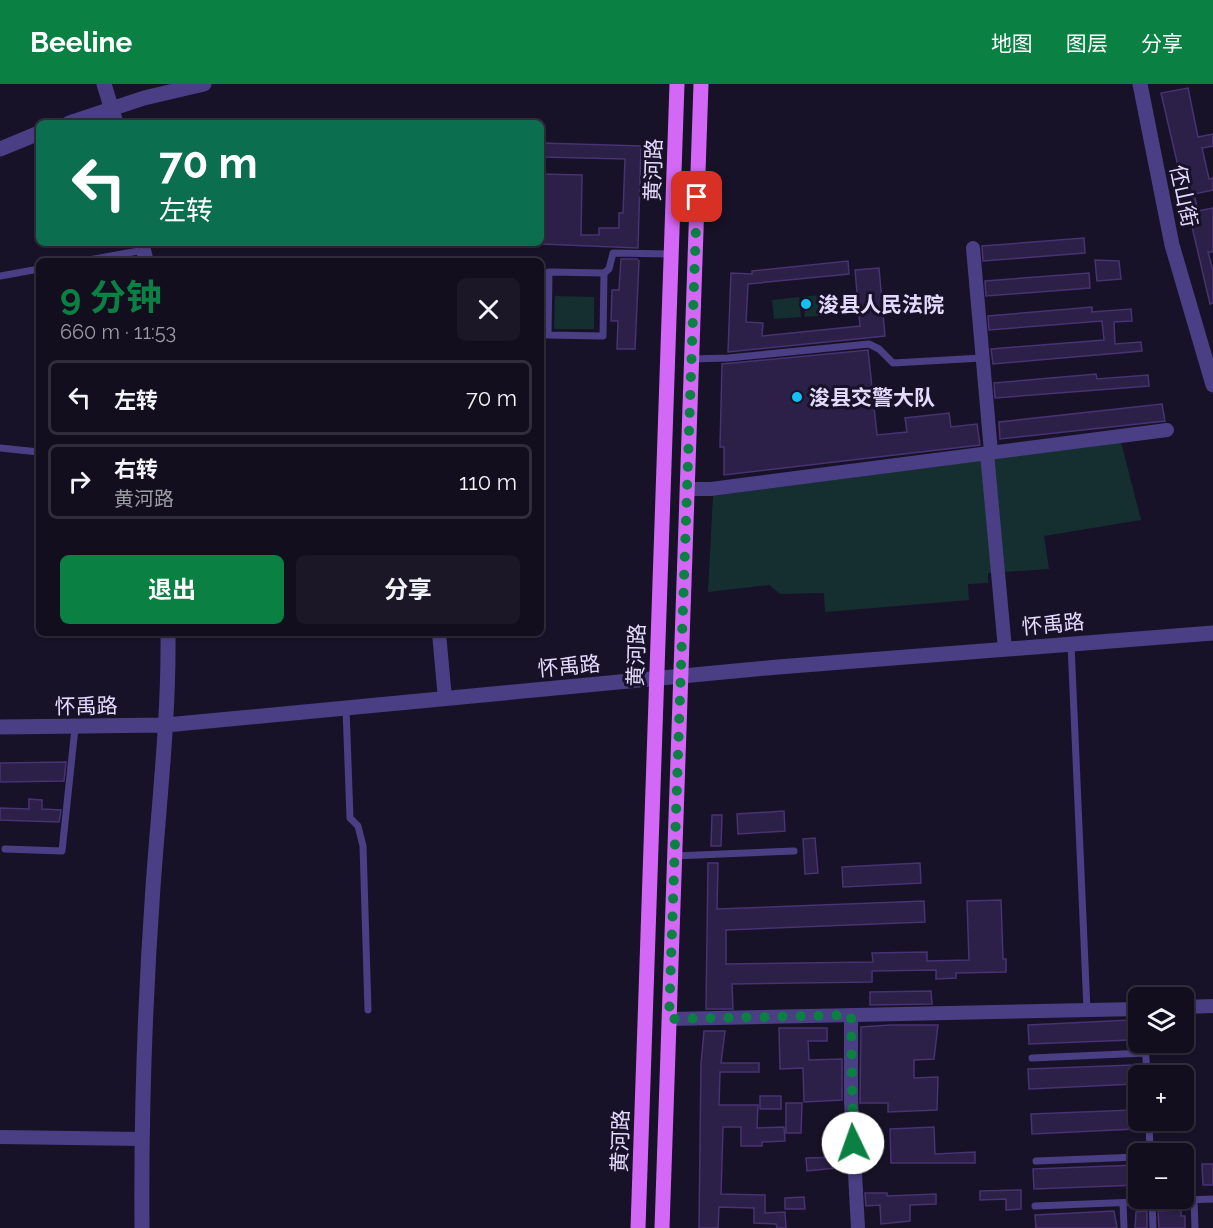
<!DOCTYPE html>
<html lang="zh">
<meta charset="utf-8">
<style>
body{margin:0;font-family:Raleway,"Noto Sans SC",sans-serif;background:#1b1727;color:#f1f3f6;height:100vh;display:flex;flex-direction:column;font-size:22px;white-space:nowrap}
*{box-sizing:border-box;margin:0}
p{font-size:20px;color:#9c9ca4}
.icon{flex:none;width:33px;height:33px;fill:none;stroke:currentColor;stroke-width:2;stroke-linecap:round;stroke-linejoin:round}
.map{position:relative;flex:1;overflow:hidden}
.side{position:absolute;left:36px;top:174px;width:508px;height:378px;display:flex;flex-direction:column;background:#120e1e;border-radius:9px;box-shadow:0 2px 4px #0004,0 0 0 2px #312e3c}
.side>*{flex:none}
.guide{position:absolute;left:36px;top:36px;width:508px;height:126px;border-radius:9px;box-shadow:0 2px 4px #0004,0 0 0 2px #312e3c;background:#0b6e4f;color:#fff;overflow:hidden}
.controls{position:absolute;left:1128px;top:903px;display:grid;gap:12px}
.controls a{display:grid;place-items:center;width:66px;height:66px;border-radius:9px;background:#120e1e;box-shadow:0 2px 4px #0004,0 0 0 2px #312e3c;font-size:30px}
.pin{position:absolute;display:grid;place-items:center;width:51px;height:51px;color:#fff;margin:-26px;border-radius:12px;box-shadow:0 3px 9px #0006}
.me{position:absolute;width:66px;margin:-33px;rotate:357deg;stroke-linejoin:round;filter:drop-shadow(0 0 4px #0008)}
.turn{display:flex;align-items:center;gap:21px;height:126px;padding:0 24px;font-size:27px}
.turn .icon{width:78px;height:78px;stroke-width:2.5}
.turn b{display:block;font-size:42px;line-height:51px}
.round{display:grid;place-items:center;flex:none;width:63px;height:63px;border-radius:9px;background:#1b1727}
.overview{display:flex;align-items:center;justify-content:space-between;height:102px;padding:0 24px}
h1{font-size:36px;font-weight:700;line-height:45px;color:#0b8043}
.cta{display:flex;gap:12px;margin-top:auto;padding:12px 24px}
.cta a{flex:1;height:69px;border-radius:9px;background:#0b8043;color:#fff;font-size:24px;font-weight:700;line-height:69px;text-align:center}
.cta a+a{background:#1b1727;color:#f1f3f6}
ul{padding:0;list-style:none}
li{display:flex;align-items:center;gap:18px;height:75px;margin:0 12px 9px;padding:0 12px;border:3px solid #312e3c;border-radius:9px}
li div{flex:1}
li b{display:block;font-size:22px}
li em{font-style:normal}
header{display:flex;align-items:center;gap:36px;box-sizing:border-box;height:84px;padding:0 30px;background:#0b8043;color:#fff}
header strong{font-size:28px}
nav{display:flex;gap:33px;margin-inline-start:auto;font-size:21px}
.map>svg:first-child{display:block}
</style>
<header>
<strong>Beeline</strong>
<nav><a>地图</a><a>图层</a><a>分享</a></nav>
</header>
<div class="map">
<svg width="1213" height="1144" viewBox="0 0 1213 1144">
<rect width="100%" height="100%" fill="#181228"/>
<path fill="#152f31" d="M827 210 830 231 805 233 803 213Z
M555 212 594 213V245H554Z
M799 213 801 233 774 235 772 216Z
M1121 358 1141 436 1044 452 1049 485 988 489V499L968 500 969 516 825 528 824 509 780 510 769 501 708 508 713 412Z"/>
<path fill="#2c1f48" stroke="#473272" stroke-width="1.5" d="M1188 4 1198 53 1213 50V62L1202 64 1209 95 1213 94V106L1194 110 1198 127 1213 124V168H1208L1213 187V219L1210 220 1161 9Z
M542 59 641 62 638 164 542 160V90L582 91 581 151H599V144H619V129H623L625 75 542 73Z
M1084 154 1085 169 983 177 982 162Z
M621 175H637L639 177 635 265H617L618 237H611L612 206H619Z
M1095 176 1119 177 1121 195 1097 197Z
M848 177 849 190 748 200 746 238 763 239 762 252 860 242 855 186 879 184 885 252 728 268 731 189 752 190V187Z
M1089 189 1090 204 986 212 985 197Z
M1092 223V228L1131 225 1132 237 1114 238 1115 260 1141 258 1142 267 993 280 991 265 1104 256 1102 237 989 246 988 232Z
M868 266 877 351 907 348 905 334 949 329 951 343 977 340 980 361 724 391V363H720L722 280Z
M1096 290 1097 295 1148 291 1149 302 995 314 994 299Z
M1162 320 1165 337 1000 355 999 338Z
M66 678 64 697 0 698V679Z
M29 715 42 716V725L61 726 59 738 0 736V724L29 725Z
M784 727 785 747 738 750 737 730Z
M712 731H722L721 762H711Z
M815 754 818 789 805 790 803 755Z
M708 779H718L717 825 924 817 925 838 726 846V880L873 878 872 869 927 868V877L969 876 967 817 1001 816 1003 875H1006V888L956 889V894L936 895V886L872 887V898L732 900 733 925H706Z
M920 779 921 799 843 803 842 783Z
M931 907 932 920 870 921V908Z
M1130 936 1131 956 1029 960 1028 941Z
M891 941H938L934 975 914 976V994L938 993 937 1026 888 1028V1019H860L861 943Z
M779 944H827V957H808L809 976 842 975V1016L804 1018 803 984 780 985Z
M704 947H725L721 979H759V988H720L719 1021H758L757 1044 784 1043 785 1057 762 1058V1062H741V1043H723L721 1110 765 1111V1129L785 1128 786 1144H777L776 1140 754 1139V1124L719 1123 718 1144H699L701 980Z
M1133 981 1134 1000 1029 1005 1028 985Z
M760 1012H781V1025H760Z
M786 1019H802L801 1049H786Z
M1134 1026 1135 1045 1032 1050 1031 1030Z
M934 1043 935 1070 975 1068V1079H891L890 1045Z
M845 1073 846 1083 807 1087 806 1074Z
M1202 1080H1213V1101H1203Z
M1137 1081 1138 1101 1034 1105 1033 1085Z
M1021 1106V1125L1006 1126V1115L980 1116V1107Z
M865 1109H887V1112L936 1110V1120L910 1121V1137L881 1140 880 1121 866 1122Z
M804 1113 805 1125H785V1114Z
M1181 1126V1132H1185V1144H1159L1158 1127Z
M1114 1127 1117 1144H1036L1035 1131Z
M1147 1127V1144H1135L1136 1128Z"/>
<g fill="none" stroke-linecap="round" stroke-linejoin="round">
<path stroke="#4a3f84" stroke-width="7" d="M83 177 144 166
M549 188 604 189 603 252 548 251Z
M604 189 609 185 613 169 671 170
M0 192 39 185
M691 275 728 274 869 260 879 265 893 279 982 274
M0 364 39 368
M1071 560 1087 926
M346 624 350 734 358 742 363 762 368 926
M5 765 62 767 75 644
M674 772 794 767
M1145 958 1147 992
M1032 974 1146 969
M1149 1036 1150 1070
M1036 1077 1138 1073
M1152 1114 1153 1144
M1194 1116 1195 1144
M1123 1119 1124 1144
M1035 1122 1213 1115"/>
<path stroke="#4a3f84" stroke-width="14" d="M973 164 991 368
M987 369 1005 565
M687 405H711L1167 346
M439 549 445 615
M1184 923 1213 922
M851 931V1017L858 1144
M669 935 1138 925
M0 1053 142 1055"/>
<path stroke="#4a3f84" stroke-width="15" d="M104 0 116 39
M1140 0 1172 161 1213 301
M69 39 144 14 204 0
M0 65 39 49
M142 159 146 177
M0 643 166 641 778 583 1213 549
M142 1144C141 1030 145 916 153 803 159 718 169 634 168 549"/>
<path stroke="#d368f6" stroke-width="15" d="M638 1144 677 0
M662 1144 701 0"/>
</g>
<g fill="none" stroke-linecap="round" stroke-linejoin="round">
<path stroke="#0b8043" stroke-width="10" stroke-dasharray="0 18" d="M697 113 669 935 851 931 853 1059"/>
</g>
<g fill="#12c0f1" stroke="#181228" stroke-width="2">
<circle cx="806" cy="220" r="6"/>
<circle cx="797" cy="313" r="6"/>
</g>
<g text-anchor="middle" dominant-baseline="central" stroke-width="6" stroke-linejoin="round" paint-order="stroke">
<g font-size="21" fill="#e3dafd" stroke="#181228">
<text transform="translate(653 86) rotate(-88)">黄河路</text>
<text transform="translate(1184 112) rotate(78)">伾山街</text>
<text transform="translate(1053 540) rotate(-5)">怀禹路</text>
<text transform="translate(636 571) rotate(-88)">黄河路</text>
<text transform="translate(569 582) rotate(-5)">怀禹路</text>
<text transform="translate(86 622) rotate(-1)">怀禹路</text>
<text transform="translate(620 1057) rotate(-88)">黄河路</text>
</g>
<g font-size="21" font-weight="bold" fill="#e3dafd" stroke="#181228" text-anchor="start">
<text x="818" y="220">浚县人民法院</text>
<text x="809" y="313">浚县交警大队</text>
</g>
</g>
</svg>
<div class="controls">
<a><svg class="icon" aria-label="layers" viewBox="0 0 24 24"><path d="M12 4l9 5-9 5-9-5zM3 14l9 5 9-5"/></svg></a>
<a>+</a>
<a>−</a>
</div>
<div class="pin" style="left:697px;top:113px;background:#d93025"><svg class="icon" aria-label="arrive" viewBox="0 0 24 24"><path d="M6 21V4h12l-3 4 3 4H6"/></svg></div>
<svg class="me" style="left:853px;top:1059px" viewBox="-20 -20 40 40"><circle r="19" fill="#fff"/><path d="M0-13L10 11 0 6-10 11z" fill="#0b8043"/></svg>
<div class="guide">
<div class="turn"><svg class="icon" aria-label="left" viewBox="0 0 24 24"><path d="M17 20v-9H6M10 6l-5 5 5 5"/></svg><div><b>70 m</b>左转</div></div>
</div>
<section class="side">
<div class="overview"><div><h1>9 分钟</h1><p>660 m · 11:53</p></div><a class="round"><svg class="icon" aria-label="close" viewBox="0 0 24 24"><path d="M6 6l12 12M18 6L6 18"/></svg></a></div>
<ul>
<li><svg class="icon" aria-label="left" viewBox="0 0 24 24"><path d="M17 20v-9H6M10 6l-5 5 5 5"/></svg><div><b>左转</b></div><em>70 m</em></li>
<li><svg class="icon" aria-label="right" viewBox="0 0 24 24"><path d="M7 20v-9h11M14 6l5 5-5 5"/></svg><div><b>右转</b><p>黄河路</p></div><em>110 m</em></li>
</ul>
<div class="cta"><a>退出</a><a>分享</a></div>
</section>
</div>
